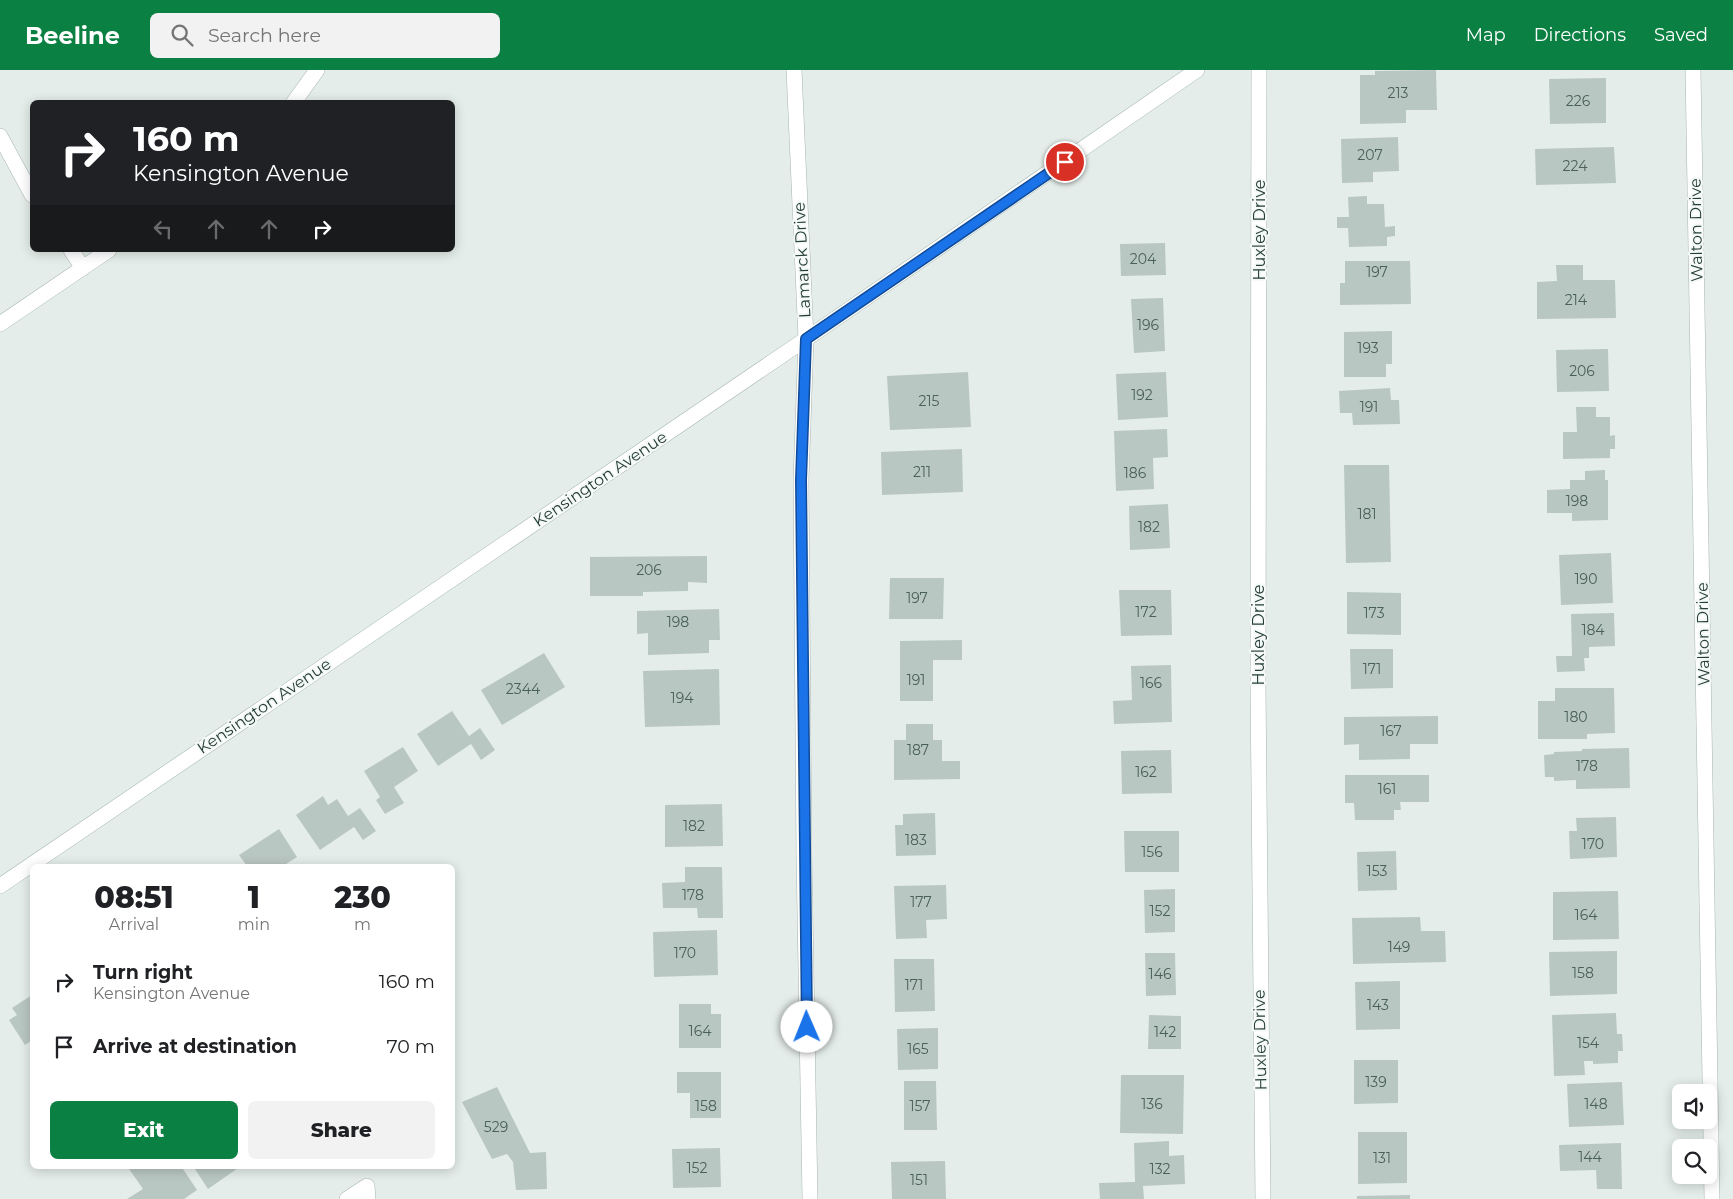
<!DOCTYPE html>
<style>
body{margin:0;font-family:Montserrat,sans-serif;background:#f2f2f2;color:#202124;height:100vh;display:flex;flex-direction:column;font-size:19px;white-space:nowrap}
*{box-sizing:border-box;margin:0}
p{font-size:16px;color:#757577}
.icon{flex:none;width:28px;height:28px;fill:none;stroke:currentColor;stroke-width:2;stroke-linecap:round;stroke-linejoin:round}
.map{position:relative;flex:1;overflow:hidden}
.panel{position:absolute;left:30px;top:794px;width:425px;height:305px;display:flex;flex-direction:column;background:#fff;border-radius:8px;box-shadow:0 2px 12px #0003}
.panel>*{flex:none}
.hud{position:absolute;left:30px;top:30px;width:425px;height:152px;border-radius:8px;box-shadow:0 2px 12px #0003;background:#202124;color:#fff;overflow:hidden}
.controls{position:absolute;left:1672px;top:1014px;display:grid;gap:10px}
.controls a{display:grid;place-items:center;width:45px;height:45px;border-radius:8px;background:#fff;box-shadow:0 2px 12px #0003;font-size:25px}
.pin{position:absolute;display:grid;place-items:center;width:42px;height:42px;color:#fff;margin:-21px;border:2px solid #fff;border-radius:50%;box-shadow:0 1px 5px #0007}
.me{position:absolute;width:55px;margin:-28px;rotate:359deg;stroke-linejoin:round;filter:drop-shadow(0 0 4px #0008)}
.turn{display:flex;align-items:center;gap:18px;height:105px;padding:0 20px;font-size:22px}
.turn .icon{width:65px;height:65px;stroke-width:2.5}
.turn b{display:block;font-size:35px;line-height:42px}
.lanes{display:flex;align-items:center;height:48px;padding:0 20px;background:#0003;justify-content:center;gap:25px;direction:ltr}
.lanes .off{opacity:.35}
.eta{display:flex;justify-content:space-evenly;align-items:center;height:85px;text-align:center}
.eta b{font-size:30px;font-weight:800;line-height:35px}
.button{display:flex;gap:10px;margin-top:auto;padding:10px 20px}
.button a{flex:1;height:58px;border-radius:8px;background:#0b8043;color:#fff;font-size:20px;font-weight:800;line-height:58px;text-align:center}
.button a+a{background:#f2f2f2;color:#202124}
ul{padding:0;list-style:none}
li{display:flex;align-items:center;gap:15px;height:65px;padding:0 20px}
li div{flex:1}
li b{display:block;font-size:19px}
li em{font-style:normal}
header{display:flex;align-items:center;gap:30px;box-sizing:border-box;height:70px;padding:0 25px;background:#0b8043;color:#fff}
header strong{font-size:24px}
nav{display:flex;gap:28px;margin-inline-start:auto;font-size:18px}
.search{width:350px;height:45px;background:#f2f2f2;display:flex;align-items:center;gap:12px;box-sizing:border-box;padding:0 18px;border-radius:8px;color:#757577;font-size:19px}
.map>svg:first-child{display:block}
</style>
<header>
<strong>Beeline</strong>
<div class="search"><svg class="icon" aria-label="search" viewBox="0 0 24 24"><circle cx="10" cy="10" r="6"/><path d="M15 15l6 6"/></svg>Search here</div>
<nav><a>Map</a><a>Directions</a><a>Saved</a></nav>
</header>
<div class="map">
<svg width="1733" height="1129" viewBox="0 0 1733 1129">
<rect width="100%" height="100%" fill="#e4ede9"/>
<path fill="#b9c7c2" d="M1436 0 1437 40H1406V53L1360 54V5H1375V1Z
M1606 8V53L1550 54 1549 9Z
M1398 67 1399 101 1373 102V112L1342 113 1341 69Z
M1614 77 1616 113 1536 115 1535 79Z
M1367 126V134H1384L1385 157 1395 156V166L1387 167V176L1349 177 1348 158H1337V147H1349L1348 127Z
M1165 173 1166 205 1121 206 1120 174Z
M1345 191H1410L1411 234 1340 235V213H1345Z
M1556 195H1583V210H1615L1616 248 1537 249V212L1557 211Z
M1163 228 1165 281 1134 283 1131 229Z
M1392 261V294H1386V307H1344V262Z
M1608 279 1609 321 1557 322 1556 280Z
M968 302 971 357 890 360 887 306Z
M1166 302 1168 347 1118 350 1116 304Z
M1390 318 1391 330H1399L1400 354 1353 355 1352 343H1340L1339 321Z
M1576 337H1596V347H1610V366L1615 365V379H1610V388L1563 389V362H1577Z
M1167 359 1168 387 1153 388 1154 419 1116 421 1114 361Z
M962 379 963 422 882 425 881 382Z
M1344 395H1389L1391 492 1346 493Z
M1605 400V410H1608V450L1572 451V443H1547V420L1570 419V410H1585V401Z
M1168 434 1170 478 1130 480 1129 436Z
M1611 483 1613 533 1561 535 1559 485Z
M707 486V513L688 512V521L643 522V526H590V487Z
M890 508H944L943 549H889Z
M1119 520H1171L1172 565 1121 566Z
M1347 522 1401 523V565L1347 564Z
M719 539 720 570H709V583L648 585V563L637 564V541Z
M1614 543 1615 576 1589 577V588H1584L1585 601 1557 602 1556 586H1572L1571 544Z
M962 570V590H933V631H900V571Z
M1350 579H1393V618L1351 619Z
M544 583 565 617 502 655 481 620Z
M1171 595 1172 652 1114 654 1113 631 1132 630 1131 596Z
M719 599 720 655 645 657 643 601Z
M1555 618H1614L1615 663 1587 664V669H1538V631H1555Z
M452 641 469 666 480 658 495 680 481 690 471 674 438 696 417 664Z
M1438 646V674H1410V689L1359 690V674L1344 675V647Z
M906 654H933V670H942V691H960V709L894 710V670H906Z
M403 677 418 701 394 717 404 733 385 744 376 730 380 727 364 701Z
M1629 678 1630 718 1576 719V710L1554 711V707H1545L1544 685 1554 684V682L1582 681V679Z
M1171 680 1172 723 1122 724 1121 681Z
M1345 705H1429V732H1400L1401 740H1394V750H1355L1354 733H1345Z
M323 726 328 735 337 729 348 746 360 738 376 761 363 770 354 757 320 780 296 745Z
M722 734 723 776 665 777V735Z
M935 743 936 785 896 786 895 755H903V744Z
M1616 747 1617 787 1570 789 1569 761H1577L1576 748Z
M279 759 297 787 283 796H247L239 785Z
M1124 761H1179V802H1125Z
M1396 781 1397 820 1358 821 1357 782Z
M685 797H722L723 848H698L697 838H663L662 813 685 812Z
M946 815 947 849 926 850 927 868 896 869 894 816Z
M1175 819V862L1145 863 1144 820Z
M1618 821 1619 869 1553 870V822Z
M1420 847 1421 861H1445L1446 892 1353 894 1352 848Z
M717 860 718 905 654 907 653 862Z
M1617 881V924L1550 926 1549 882Z
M1145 883H1175L1176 925 1146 926Z
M894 889H934L935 941 895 942Z
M1400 911V959L1356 960 1355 912Z
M32 925V970L25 975 9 950 17 945 12 938Z
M679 934H711V944H721V978H679Z
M1616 943 1617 964H1622L1623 981H1618V993L1593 994V991H1584L1585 1005 1554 1006 1552 945Z
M1149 945 1181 946V979H1148Z
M938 958V999L898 1000 897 959Z
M1354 990H1398V1033L1354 1034Z
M677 1002H721V1048H690V1023H677Z
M1121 1005H1184L1183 1064 1120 1063Z
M904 1011H936L937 1060H904Z
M1622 1012 1624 1055 1569 1057 1567 1014Z
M497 1017 530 1083 546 1082 547 1119 516 1120 513 1092 507 1084 492 1089 462 1032Z
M1358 1062H1407V1113L1358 1114Z
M1169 1071V1086L1184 1085 1185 1114 1143 1116 1144 1129H1100L1099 1113 1135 1112 1134 1073Z
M1621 1073 1622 1119H1597L1596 1100 1560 1101 1559 1075Z
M720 1078 721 1117 673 1118 672 1079Z
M945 1091 946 1129H892L891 1092Z
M127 1096H181L197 1120 184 1129H127L143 1119Z
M193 1096H241L208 1119Z
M1410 1125V1129H1357V1126Z"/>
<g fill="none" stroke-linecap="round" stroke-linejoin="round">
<g stroke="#a7b5b0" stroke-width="16">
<path id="street" d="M794 0 806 269 801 410 804 786 810 1129
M1259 0 1258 616 1263 1129
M1693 0 1712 1129
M294 32 317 0
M0 66 32 125
M71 180 83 198
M0 254 109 180
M347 1129 367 1116 368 1129"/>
</g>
<g stroke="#a3b7b1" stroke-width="16">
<path id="secondary" d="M0 816 806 269 1197 0"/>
</g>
<use href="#street" stroke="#fff" stroke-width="15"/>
<use href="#secondary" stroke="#fff" stroke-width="15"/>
</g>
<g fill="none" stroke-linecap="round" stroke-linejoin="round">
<g stroke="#114b97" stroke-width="12">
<path id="route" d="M807 957 801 410 806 269 1065 92"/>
</g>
<use href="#route" stroke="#1a73e8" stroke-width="9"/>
</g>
<g text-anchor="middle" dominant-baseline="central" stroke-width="4" stroke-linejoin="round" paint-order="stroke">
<g font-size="14" fill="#4a605a">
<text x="1398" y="23">213</text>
<text x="1578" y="31">226</text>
<text x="1370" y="85">207</text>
<text x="1575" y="96">224</text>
<text x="1143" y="189">204</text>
<text x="1377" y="202">197</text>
<text x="1576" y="230">214</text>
<text x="1148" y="255">196</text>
<text x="1368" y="278">193</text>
<text x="1582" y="301">206</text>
<text x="1142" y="325">192</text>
<text x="929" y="331">215</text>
<text x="1369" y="337">191</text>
<text x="922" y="402">211</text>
<text x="1135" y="403">186</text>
<text x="1577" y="431">198</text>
<text x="1367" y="444">181</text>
<text x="1149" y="457">182</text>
<text x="649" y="500">206</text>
<text x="1586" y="509">190</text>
<text x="917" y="528">197</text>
<text x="1146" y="542">172</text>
<text x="1374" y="543">173</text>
<text x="678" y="552">198</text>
<text x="1593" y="560">184</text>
<text x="1372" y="599">171</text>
<text x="916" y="610">191</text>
<text x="1151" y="613">166</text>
<text x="523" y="619">2344</text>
<text x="682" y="628">194</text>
<text x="1576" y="647">180</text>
<text x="1391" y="661">167</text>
<text x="918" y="680">187</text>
<text x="1587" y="696">178</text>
<text x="1146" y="702">162</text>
<text x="1387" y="719">161</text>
<text x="694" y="756">182</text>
<text x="916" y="770">183</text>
<text x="1593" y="774">170</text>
<text x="1152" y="782">156</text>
<text x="1377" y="801">153</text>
<text x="693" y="825">178</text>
<text x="921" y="832">177</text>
<text x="1160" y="841">152</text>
<text x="1586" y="845">164</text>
<text x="1399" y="877">149</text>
<text x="685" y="883">170</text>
<text x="1583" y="903">158</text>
<text x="1160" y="904">146</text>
<text x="914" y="915">171</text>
<text x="1378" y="935">143</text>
<text x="700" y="961">164</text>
<text x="1165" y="962">142</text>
<text x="1588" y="973">154</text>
<text x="918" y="979">165</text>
<text x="1376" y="1012">139</text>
<text x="1152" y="1034">136</text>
<text x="1596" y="1034">148</text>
<text x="706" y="1036">158</text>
<text x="920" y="1036">157</text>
<text x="496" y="1057">529</text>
<text x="1590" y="1087">144</text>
<text x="1382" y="1088">131</text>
<text x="697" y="1098">152</text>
<text x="1160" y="1099">132</text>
<text x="919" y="1110">151</text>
</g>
<g font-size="16" fill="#253d37" stroke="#f4f9f7">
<text transform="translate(1259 160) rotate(-90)">Huxley Drive</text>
<text transform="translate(1696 160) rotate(-91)">Walton Drive</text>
<text transform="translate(802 190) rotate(-93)">Lamarck Drive</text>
<text transform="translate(600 409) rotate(-34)">Kensington Avenue</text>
<text transform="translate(1703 564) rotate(-91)">Walton Drive</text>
<text transform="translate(1258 565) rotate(-90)">Huxley Drive</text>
<text transform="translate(264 636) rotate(-34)">Kensington Avenue</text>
<text transform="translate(1260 970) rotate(-91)">Huxley Drive</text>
</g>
</g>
</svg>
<div class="controls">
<a><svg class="icon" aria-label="sound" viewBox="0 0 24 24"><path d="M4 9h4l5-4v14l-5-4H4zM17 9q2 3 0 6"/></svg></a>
<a><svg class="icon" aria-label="search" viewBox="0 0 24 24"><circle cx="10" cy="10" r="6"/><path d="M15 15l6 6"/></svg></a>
</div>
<div class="pin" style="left:1065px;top:92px;background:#d93025"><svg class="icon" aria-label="arrive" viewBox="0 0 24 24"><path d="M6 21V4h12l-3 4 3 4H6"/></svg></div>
<svg class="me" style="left:807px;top:957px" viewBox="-20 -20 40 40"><circle r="19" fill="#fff"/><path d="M0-13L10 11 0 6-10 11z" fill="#1a73e8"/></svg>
<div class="hud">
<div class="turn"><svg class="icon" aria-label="right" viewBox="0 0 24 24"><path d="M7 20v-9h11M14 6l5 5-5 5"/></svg><div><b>160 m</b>Kensington Avenue</div></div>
<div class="lanes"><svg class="icon off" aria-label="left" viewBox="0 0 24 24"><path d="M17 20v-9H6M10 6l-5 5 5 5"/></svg><svg class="icon off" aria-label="ahead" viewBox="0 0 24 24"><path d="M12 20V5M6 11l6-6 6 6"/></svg><svg class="icon off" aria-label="ahead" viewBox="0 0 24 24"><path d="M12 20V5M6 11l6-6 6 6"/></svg><svg class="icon" aria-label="right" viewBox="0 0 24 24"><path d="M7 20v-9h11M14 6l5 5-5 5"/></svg></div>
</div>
<section class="panel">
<div class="eta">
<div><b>08:51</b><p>Arrival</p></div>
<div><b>1</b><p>min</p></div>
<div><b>230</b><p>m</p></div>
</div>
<ul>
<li><svg class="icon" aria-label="right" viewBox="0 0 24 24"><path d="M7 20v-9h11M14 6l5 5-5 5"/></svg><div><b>Turn right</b><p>Kensington Avenue</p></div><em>160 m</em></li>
<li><svg class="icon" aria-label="arrive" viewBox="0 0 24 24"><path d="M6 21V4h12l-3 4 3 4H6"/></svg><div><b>Arrive at destination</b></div><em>70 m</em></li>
</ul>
<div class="button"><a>Exit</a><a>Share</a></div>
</section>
</div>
